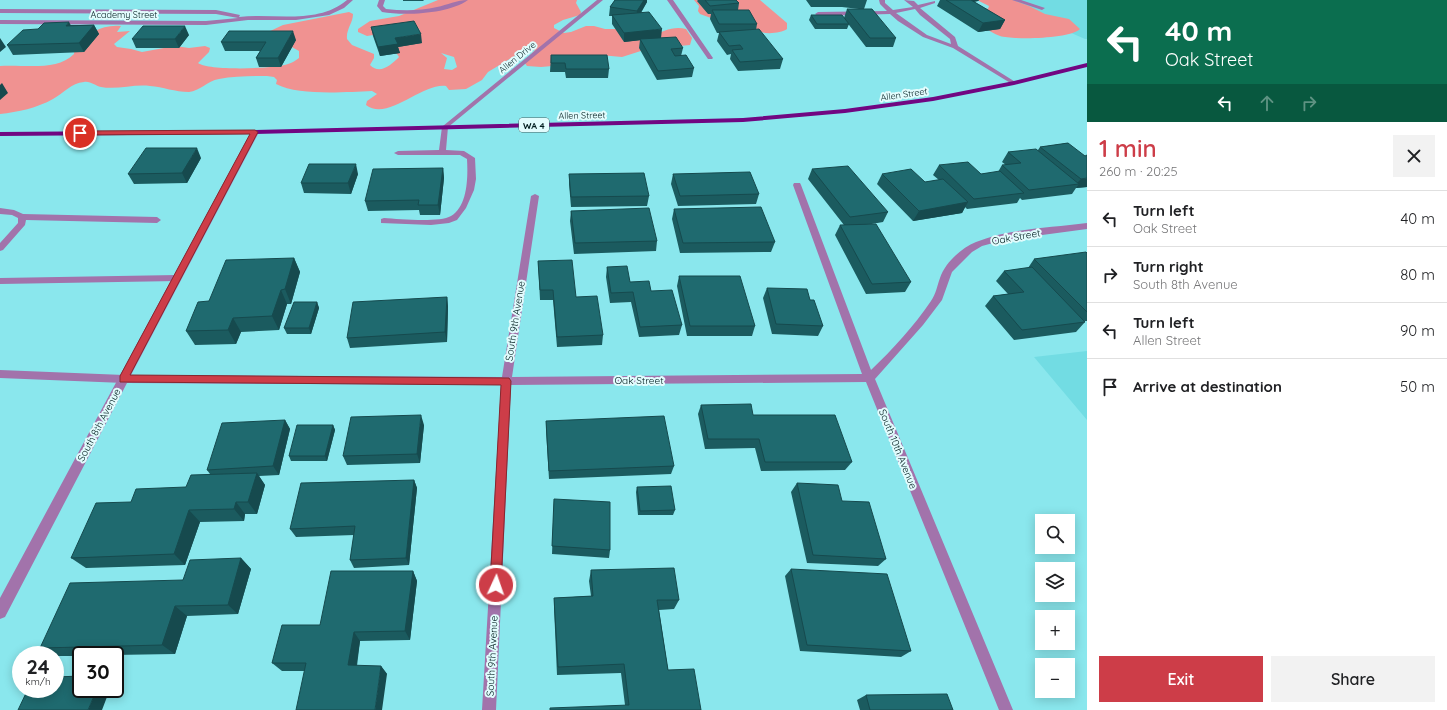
<!DOCTYPE html>
<meta charset="utf-8">
<style>
body{margin:0;font-family:Quicksand,sans-serif;background:#f2f2f2;color:#202124;height:100vh;display:flex;flex-direction:column;font-size:15px;white-space:nowrap}
*{box-sizing:border-box;margin:0}
p{font-size:13px;color:#757577}
.icon{flex:none;width:22px;height:22px;fill:none;stroke:currentColor;stroke-width:2;stroke-linecap:round;stroke-linejoin:round}
.map{position:relative;flex:1;overflow:hidden}
.side{display:flex;flex-direction:column;background:#fff;width:360px}
.side>*{flex:none}
.top-card{background:#0b6e4f;color:#fff;overflow:hidden}
.buttons{position:absolute;left:1035px;top:514px;display:grid;gap:8px}
.buttons a{display:grid;place-items:center;width:40px;height:40px;border-radius:0px;background:#fff;box-shadow:0 2px 10px #0003;font-size:20px}
.speed{position:absolute;left:12px;top:646px;display:flex;gap:8px;font-size:20px;font-weight:700;text-align:center}
.speed>*{display:grid;place-content:center;width:52px;height:52px;border-radius:50%;background:#fff;box-shadow:0 2px 10px #0003;line-height:1}
.speed small{font-size:10px;font-weight:400}
.speed .limit{border:2px solid #111;border-radius:6px;background:#fff;color:#111}
.pin{position:absolute;display:grid;place-items:center;width:34px;height:34px;color:#fff;margin:-17px;border:2px solid #fff;border-radius:50%;box-shadow:0 1px 4px #0007}
.me{position:absolute;width:44px;margin:-22px;rotate:3deg;stroke-linejoin:round;filter:drop-shadow(0 0 3px #0008)}
.turn{display:flex;align-items:center;gap:14px;height:84px;padding:0 12px;font-size:18px}
.turn .icon{width:52px;height:52px;stroke-width:2.5}
.turn b{display:block;font-size:28px;line-height:34px}
.lanes{display:flex;align-items:center;height:38px;padding:0 12px;background:#0003;justify-content:center;gap:20px;direction:ltr}
.lanes .off{opacity:.35}
.round{display:grid;place-items:center;flex:none;width:42px;height:42px;border-radius:0px;background:#f2f2f2}
.summary{display:flex;align-items:center;justify-content:space-between;height:68px;padding:0 12px}
h1{font-size:24px;font-weight:600;line-height:30px;color:#cd3d48}
.primary-button{display:flex;gap:8px;margin-top:auto;padding:8px 12px}
.primary-button a{flex:1;height:46px;border-radius:0px;background:#cd3d48;color:#fff;font-size:16px;font-weight:600;line-height:46px;text-align:center}
.primary-button a+a{background:#f2f2f2;color:#202124}
ul{padding:0;list-style:none}
li{display:flex;align-items:center;gap:12px;height:56px;padding:0 12px;border-top:1px solid #e0e0e0}
li div{flex:1}
li b{display:block;font-size:15px}
li em{font-style:normal}
main{display:flex;flex:1;min-height:0}
.map>svg:first-child{display:block}
</style>
<main>
<div class="map">
<svg width="1087" height="710" viewBox="0 0 1087 710">
<rect width="100%" height="100%" fill="#8ae7ed"/>
<path fill="#72dce3" d="M996 0H1087V39H1085Z
M1087 351V420L1034 357Z"/>
<path fill="#f09291" fill-rule="evenodd" d="M438 0H577L576 3 581 12 580 15 563 20 554 25V28L564 33 571 32 586 26H594L605 29H621L651 37C663 31 673 26 686 29L692 38 690 45 647 49 622 57 600 55 564 65 541 67 527 66 524 62 535 50 531 49 518 54 488 72 482 80 466 89 449 90 446 86C421 83 388 122 366 105L367 101 377 94 372 91C345 92 299 96 276 84L277 80 274 77 267 76C252 76 234 76 219 79 207 81 200 91 189 92 175 92 163 87 150 86 134 84 117 90 101 87 95 86 91 81 84 82 71 83 64 93 53 99 37 108 18 112 0 114V66C23 64 56 72 74 54L75 44C89 34 102 24 121 26L117 32 130 31 114 44 117 47 131 49 142 52 175 46 189 48 205 46 210 48 209 52 198 63C209 71 274 69 288 64 292 63 295 61 299 58V51L266 33 283 25 349 12 353 14C353 23 346 29 347 39L352 45 374 54V58L370 65C380 75 391 65 399 57L397 54 390 52 420 30 417 28 367 36 358 32V29L370 21 399 16ZM441 53 454 57 457 67 452 70 444 69 447 58Z
M694 0H760L787 23V29C781 33 766 35 759 31 755 29 752 25 750 22L711 18 700 14 698 11 699 6Z
M977 0H1013L1029 6 1045 14 1069 19 1080 29C1070 39 1014 40 1000 36 994 34 989 30 983 27L981 7 988 9 989 6Z"/>
<g fill="none" stroke-linecap="round" stroke-linejoin="round">
<path fill="#a273ab" fill-rule="evenodd" d="M879 0H885V3L893 10 913 7 904 0 914 1 918 5 935 1V3L920 8 955 37 958 46 1017 83 1012 84 953 48 923 37 898 21 890 14 818 16 815 14 818 12 887 11 880 4ZM915 9 920 15 950 39 951 44 927 35 896 13Z
M1012 0H1021L1045 8 1042 10Z
M445 125 448 127 446 150 464 151 475 158 476 179 474 190 466 208 457 220 449 223 431 225 381 223V219L384 218C399 219 439 223 451 216 468 206 468 176 467 159L460 155H398L394 153 398 151 439 150 442 127Z
M0 208 14 210 23 214 157 217 161 220 157 223 26 220 25 225 3 250 0 251V243L18 223V218L12 215 0 214Z
M177 275 181 278 177 281 0 284V278Z
M0 370 124 375 128 376 129 379 128 382 124 383 0 378Z"/>
<path fill="#a273ab" fill-rule="evenodd" d="M347 0H353L344 8 329 15 296 20H248L206 25 0 24V20L206 21 238 18 216 14 0 13V9L216 10 240 15 239 17C274 13 318 25 347 0Z
M379 0H385L383 6 386 9C403 11 420 11 437 7 447 5 457 0 468 0 449 14 404 16 382 12L377 6Z
M597 0H603L447 128H443V126Z
M667 0H673L713 58 712 59H708Z
M255 130 259 132 131 375 502 377 531 196 535 194 539 196 512 377 862 374 793 185 794 183H800L801 185 871 370C893 349 914 326 931 301 936 294 937 286 940 278 945 263 961 248 976 242 1010 228 1051 228 1087 223V229L1004 240 982 246 972 252 952 272 942 300 923 325 875 379 1013 710H999L866 382 511 385 496 710H482L501 385 127 383 5 617 0 619V598L251 132Z"/>
<path fill="#710682" fill-rule="evenodd" d="M1087 63V67L1014 85 933 101 845 113 743 122 255 134 0 136V132L255 130 743 118 845 109 933 97 1014 81Z"/>
</g>
<path fill="#1b5b5f" d="M403 0H424L423 1H403Z
M615 0H647V2L641 13 661 38 683 48 681 56 694 68 692 77 657 80 639 48 640 40 624 42 612 24V16H609L610 7Z
M698 0H736L739 3 738 10 757 24 756 30 783 59 780 69 738 71 730 59 731 54 727 55 717 41 719 33H717L710 19 711 14H708L697 1Z
M806 0H867L864 9 896 38 893 47H866L846 21 849 24 847 29H815L809 20 811 15 844 18 847 9H859L842 7H811Z
M940 0H979L978 1 974 2 1005 20 1000 29 978 32 937 6Z
M71 25H94L99 34 84 52 13 55 7 45 38 29Z
M371 27 422 43 398 47 400 53 380 56 373 36Z
M189 35 179 48H136L132 39Z
M296 40 281 67H259L256 58 260 51H225L221 42Z
M551 55 609 69 608 78H566L565 72H550Z
M1068 143 1087 187 1076 188 1072 194 1022 200 1020 198 1017 203 967 209 965 207 962 213 913 221 877 184 882 174 925 182 939 180 933 175 939 165 981 174 998 172 1002 165H1006L1002 162 1008 152 1038 150 1040 147Z
M201 158 187 183 134 184 128 174Z
M443 168 444 178 440 215H420L419 210 368 211 365 201Z
M812 169 888 212 883 222 866 225 911 282 905 292 866 294 835 235 840 225H844L808 179Z
M358 174 351 194 304 193 301 183Z
M569 174 649 196 647 206 571 207 569 184Z
M673 174 759 194 756 204 678 206 671 184Z
M674 209 775 242 771 252 680 253 672 219Z
M571 211 657 241 656 251 574 254 570 221Z
M1087 253V321H1085V322L1076 332 1014 340 985 306 993 296 1008 294 996 281 1004 271 1028 268 1034 259Z
M294 258 300 272 291 304H287L279 330 241 332 236 344 195 345 186 331 209 301Z
M538 261 576 297 603 335 602 345 557 347 553 300H540Z
M607 267 630 282 651 291 682 325 679 335 639 337 631 302 610 303 606 277Z
M679 276 755 326 752 336H687L677 286Z
M767 288 810 300 823 326 818 336 772 334 763 298Z
M447 297 448 307 447 342 350 348 347 338Z
M317 302 319 308 311 334H287L284 328Z
M701 405 852 462 845 470 761 471 755 448 705 449 698 414Z
M285 420 290 429 279 475 259 476 265 485 257 514H245L244 521 200 522 185 565 86 568 71 558 131 502 186 487 210 474 207 470Z
M546 421 674 466 671 474 549 479 546 430Z
M333 425 335 430 327 461H291L289 456Z
M424 425 420 463 347 465 343 456Z
M414 480 417 488 409 565 354 568 350 560 354 535 296 537 290 529Z
M797 483 886 559 878 566 807 563 791 492Z
M637 487 675 510 673 515H638L636 492Z
M554 499 610 550 609 558 552 554Z
M241 558 251 569 238 614 187 616 175 654 113 655H81V656H58L40 648 183 580Z
M791 569 911 651 901 657 800 651 785 576Z
M591 570 679 600 674 609 659 610 668 670 701 710 625 705 621 673 557 675 554 607V598L591 596 589 581Z
M413 571 417 581 410 640 360 641 357 666H381L387 674 304 671H282L272 663 320 625Z
M866 695 953 710H860L857 700Z"/>
<path fill="#164a4e" d="M644 0H647V2L636 20 637 11Z
M964 0H979L978 1 963 3Z
M1005 20 1000 29 978 32 983 23Z
M69 22 74 31 66 26Z
M94 25 99 34 84 52 79 43Z
M185 26 189 35 179 48 175 39Z
M662 29 661 38 624 42V33Z
M293 31 296 40 281 67 278 58Z
M421 34 422 43 398 47 400 53 380 56 378 47 395 38Z
M0 38 6 47 0 52Z
M2 83 8 93 0 100V85Z
M197 148 201 158 187 183 182 173Z
M356 164 358 174 351 194 348 183Z
M443 168 444 178 440 215 438 205Z
M1087 178V187L1076 188 1079 184H1076L1081 179Z
M968 202 962 213 913 221 919 211Z
M294 258 300 272 291 304 285 289Z
M281 290 287 304 279 330 272 316Z
M447 297 448 307 447 342 445 332Z
M317 302 319 308 311 334 309 328Z
M233 318 241 332 236 344 228 330Z
M421 415 424 425 420 463 417 454Z
M285 420 290 429 279 475 273 466Z
M333 425 335 430 327 461 325 456Z
M257 473 265 485 257 514 248 502Z
M414 480 417 488 409 565 406 558Z
M236 502 245 514 244 521 234 509Z
M189 510 200 522 185 565 174 554Z
M241 558 251 569 238 614 228 605Z
M413 571 417 581 410 640 405 631Z
M175 606 187 616 175 654 162 645Z
M354 632 360 641 355 674 348 665Z
M381 666 387 674 382 710H375Z
M97 689H110L102 710H88Z"/>
<path fill="#1f6a6f" stroke="#164a4e" d="M615 0H644L637 11 610 7Z
M705 0H736L739 3 710 6Z
M946 0H971L1005 20 983 23Z
M847 9H872L896 38H870Z
M712 10H749L757 24H719Z
M649 12 662 29 624 33 612 15Z
M811 15H842L849 24H817Z
M414 21 421 34 395 38 398 44 378 47 371 27Z
M69 22 66 26 94 25 79 43 7 45 23 30 38 29 44 23Z
M143 26H185L175 39H132Z
M759 29 783 59 740 62 732 50 743 49 740 45 729 46 719 32Z
M229 31H293L278 58H256L266 42H221Z
M676 37 683 48 671 49 675 56 686 55 694 68 658 71 640 39Z
M551 55H607L609 69H566L565 63H551Z
M1068 143 1085 156 1087 155V178L1081 179 1040 147Z
M146 148H197L182 173 128 174Z
M1036 149 1079 184 1029 190 1002 165 1021 163 1008 152Z
M968 162 981 174 1000 171 1024 193 974 199 939 165Z
M309 164H356L348 183H301Z
M848 166 888 212 850 217 812 169Z
M443 168 438 205H418L419 200 365 201 373 169Z
M911 169 925 182 943 179 968 202 919 211 882 174Z
M750 172 759 194 680 196 673 174Z
M644 173 649 196 571 197 569 174Z
M761 207 775 242 683 243 674 209Z
M649 208 657 241 575 243 571 211Z
M876 224 911 282 872 284 840 225Z
M1086 252 1087 253V312L1034 259Z
M294 258 285 289 281 290 272 316 233 318 228 330 186 331 198 302 209 301 226 260Z
M572 260 576 297 597 296 603 335 557 337 553 290H540L538 261Z
M627 266 630 282 649 281 651 291 672 290 682 325 640 327 633 292 611 293 607 267Z
M1032 267 1085 322 1022 330 993 296 1024 292 1004 271Z
M679 276H740L755 326H690Z
M767 288 807 289 810 300H814L823 326 776 324Z
M447 297 445 332 347 338 353 302Z
M294 302H317L309 328H284Z
M751 404 753 415H835L852 462H765L759 439H708L701 405Z
M421 415 417 454 343 456 351 417Z
M664 416 674 466 549 471 546 421Z
M285 420 273 466 207 470 222 423Z
M297 425H333L325 456H289Z
M257 473 248 502H236L234 509 189 510 174 554 71 558 96 503 131 502 136 489 186 487 191 475Z
M414 480 406 558 350 560 355 526 290 529 301 483Z
M797 483 838 485 842 501 869 502 886 559 813 555Z
M671 486 675 510 640 511 637 487Z
M554 499 610 502V550L552 546Z
M241 558 228 605 175 606 162 645 40 648 70 583 183 580 190 560Z
M674 568 679 600H657L668 670 694 669 701 710H550V708L629 705 624 664 558 667 554 598 593 596 591 570Z
M791 569 887 574 911 651 807 645Z
M331 571H413L405 631 354 632 348 665 381 666 375 710H296L306 663H272L282 625H320Z
M81 676V689H97L88 710H18L28 689H55V677Z
M947 694 953 710H870L866 695Z"/>
<path fill="#cd3d48" stroke="#85282f" d="M255 130 258 132 130 375 509 378 511 381 501 585 500 589 496 591 491 589 490 585 501 385 120 382V376L250 134 80 135 76 133 80 131Z"/>
<g text-anchor="middle" dominant-baseline="central" stroke-width="4" stroke-linejoin="round" paint-order="stroke">
<g font-size="9" fill="#001c1e" stroke="#e2fcfd">
<text x="124" y="14">Academy Street</text>
<text transform="translate(517 57) rotate(-39)">Allen Drive</text>
<text transform="translate(904 94) rotate(-8)">Allen Street</text>
<text transform="translate(582 115) rotate(-1)">Allen Street</text>
</g>
<rect fill="#e2fcfd" stroke="#445f61" stroke-width="1" x="519" y="118" width="30" height="14" rx="3"/>
<g font-size="9" font-weight="bold" fill="#001c1e">
<text x="534" y="125">WA 4</text>
</g>
<g font-size="10" fill="#001c1e" stroke="#e2fcfd">
<text transform="translate(1016 237) rotate(-10)">Oak Street</text>
<text transform="translate(515 321) rotate(-81)">South 9th Avenue</text>
<text x="639" y="380">Oak Street</text>
<text transform="translate(99 425) rotate(-62)">South 8th Avenue</text>
<text transform="translate(898 449) rotate(68)">South 10th Avenue</text>
<text transform="translate(492 656) rotate(-87)">South 9th Avenue</text>
</g>
</g>
</svg>
<div class="buttons">
<a><svg class="icon" aria-label="search" viewBox="0 0 24 24"><circle cx="10" cy="10" r="6"/><path d="M15 15l6 6"/></svg></a>
<a><svg class="icon" aria-label="layers" viewBox="0 0 24 24"><path d="M12 4l9 5-9 5-9-5zM3 14l9 5 9-5"/></svg></a>
<a>+</a>
<a>−</a>
</div>
<div class="speed"><div>24<small>km/h</small></div><div class="limit">30</div></div>
<div class="pin" style="left:80px;top:133px;background:#d93025"><svg class="icon" aria-label="arrive" viewBox="0 0 24 24"><path d="M6 21V4h12l-3 4 3 4H6"/></svg></div>
<svg class="me" style="left:496px;top:585px" viewBox="-20 -20 40 40"><circle r="17" fill="#cd3d48" stroke="#fff" stroke-width="3"/><path d="M0-11L8 9 0 5-8 9z" fill="#fff"/></svg>
</div>
<section class="side">
<div class="top-card">
<div class="turn"><svg class="icon" aria-label="left" viewBox="0 0 24 24"><path d="M17 20v-9H6M10 6l-5 5 5 5"/></svg><div><b>40 m</b>Oak Street</div></div>
<div class="lanes"><svg class="icon" aria-label="left" viewBox="0 0 24 24"><path d="M17 20v-9H6M10 6l-5 5 5 5"/></svg><svg class="icon off" aria-label="ahead" viewBox="0 0 24 24"><path d="M12 20V5M6 11l6-6 6 6"/></svg><svg class="icon off" aria-label="right" viewBox="0 0 24 24"><path d="M7 20v-9h11M14 6l5 5-5 5"/></svg></div>
</div>
<div class="summary"><div><h1>1 min</h1><p>260 m · 20:25</p></div><a class="round"><svg class="icon" aria-label="close" viewBox="0 0 24 24"><path d="M6 6l12 12M18 6L6 18"/></svg></a></div>
<ul>
<li><svg class="icon" aria-label="left" viewBox="0 0 24 24"><path d="M17 20v-9H6M10 6l-5 5 5 5"/></svg><div><b>Turn left</b><p>Oak Street</p></div><em>40 m</em></li>
<li><svg class="icon" aria-label="right" viewBox="0 0 24 24"><path d="M7 20v-9h11M14 6l5 5-5 5"/></svg><div><b>Turn right</b><p>South 8th Avenue</p></div><em>80 m</em></li>
<li><svg class="icon" aria-label="left" viewBox="0 0 24 24"><path d="M17 20v-9H6M10 6l-5 5 5 5"/></svg><div><b>Turn left</b><p>Allen Street</p></div><em>90 m</em></li>
<li><svg class="icon" aria-label="arrive" viewBox="0 0 24 24"><path d="M6 21V4h12l-3 4 3 4H6"/></svg><div><b>Arrive at destination</b></div><em>50 m</em></li>
</ul>
<div class="primary-button"><a>Exit</a><a>Share</a></div>
</section>
</main>
